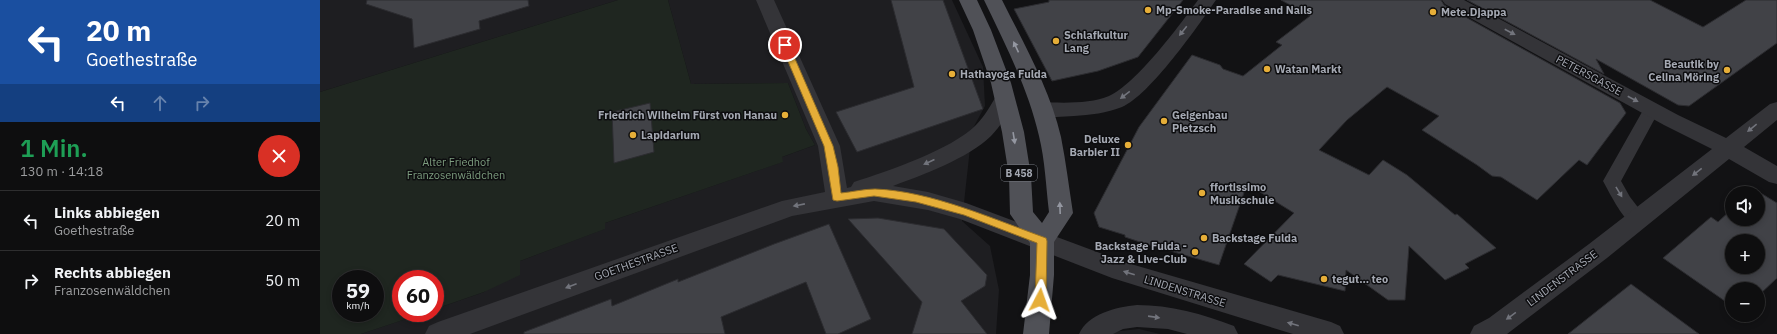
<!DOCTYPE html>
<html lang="de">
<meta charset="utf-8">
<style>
body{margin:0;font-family:"IBM Plex Sans",sans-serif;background:#1c1c1d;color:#f1f3f6;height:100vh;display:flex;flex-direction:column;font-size:15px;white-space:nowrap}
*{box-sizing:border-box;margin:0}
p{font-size:13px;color:#9b9c9e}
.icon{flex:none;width:22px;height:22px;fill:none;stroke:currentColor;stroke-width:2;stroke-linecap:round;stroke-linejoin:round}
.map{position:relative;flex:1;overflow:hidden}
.drawer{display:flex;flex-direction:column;background:#0e0e0f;width:320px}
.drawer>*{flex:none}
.banner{background:#1a4fa0;color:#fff;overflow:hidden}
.controls{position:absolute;left:1405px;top:186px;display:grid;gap:8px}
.controls a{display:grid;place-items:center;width:40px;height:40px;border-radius:50%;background:#0e0e0f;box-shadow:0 2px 6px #0003,0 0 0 1px #2e2e2f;font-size:20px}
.speed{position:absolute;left:12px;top:270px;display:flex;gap:8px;font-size:20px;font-weight:700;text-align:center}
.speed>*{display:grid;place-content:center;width:52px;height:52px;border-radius:50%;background:#0e0e0f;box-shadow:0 2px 6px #0003,0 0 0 1px #2e2e2f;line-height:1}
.speed small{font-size:10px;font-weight:400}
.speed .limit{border:6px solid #d22;background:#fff;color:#111}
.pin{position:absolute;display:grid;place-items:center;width:34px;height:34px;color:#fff;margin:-17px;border:2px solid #fff;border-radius:50%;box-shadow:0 1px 4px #0007}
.me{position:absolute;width:44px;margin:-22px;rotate:4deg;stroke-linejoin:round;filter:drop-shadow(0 0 3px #0008)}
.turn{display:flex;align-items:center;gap:14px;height:84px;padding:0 20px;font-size:18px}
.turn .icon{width:52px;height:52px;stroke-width:2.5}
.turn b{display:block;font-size:28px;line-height:34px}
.lanes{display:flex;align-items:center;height:38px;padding:0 20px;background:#0003;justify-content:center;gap:20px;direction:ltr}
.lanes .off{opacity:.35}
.round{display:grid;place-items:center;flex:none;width:42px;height:42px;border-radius:21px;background:#1c1c1d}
.head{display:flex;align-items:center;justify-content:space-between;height:68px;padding:0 20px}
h1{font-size:24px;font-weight:600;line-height:30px;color:#1e9e55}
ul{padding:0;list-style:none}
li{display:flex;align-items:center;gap:12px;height:60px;padding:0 20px;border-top:1px solid #2e2e2f}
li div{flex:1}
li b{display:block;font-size:15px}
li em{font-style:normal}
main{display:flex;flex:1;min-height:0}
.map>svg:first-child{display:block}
</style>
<main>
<section class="drawer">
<div class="banner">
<div class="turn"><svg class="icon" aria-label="left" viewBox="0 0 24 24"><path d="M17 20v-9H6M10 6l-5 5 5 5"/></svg><div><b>20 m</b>Goethestraße</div></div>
<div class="lanes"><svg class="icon" aria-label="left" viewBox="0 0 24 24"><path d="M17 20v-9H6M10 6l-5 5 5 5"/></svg><svg class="icon off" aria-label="ahead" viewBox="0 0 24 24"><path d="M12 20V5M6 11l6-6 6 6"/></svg><svg class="icon off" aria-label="right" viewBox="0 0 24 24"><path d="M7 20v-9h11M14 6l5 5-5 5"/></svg></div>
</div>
<div class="head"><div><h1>1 Min.</h1><p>130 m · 14:18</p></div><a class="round" style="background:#d93025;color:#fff"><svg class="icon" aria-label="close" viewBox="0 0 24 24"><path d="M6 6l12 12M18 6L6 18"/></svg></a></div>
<ul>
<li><svg class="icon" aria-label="left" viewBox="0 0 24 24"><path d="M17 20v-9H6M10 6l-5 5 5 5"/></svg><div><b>Links abbiegen</b><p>Goethestraße</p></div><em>20 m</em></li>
<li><svg class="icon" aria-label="right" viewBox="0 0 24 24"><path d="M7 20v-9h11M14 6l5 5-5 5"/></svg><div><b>Rechts abbiegen</b><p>Franzosenwäldchen</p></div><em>50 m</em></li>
</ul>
</section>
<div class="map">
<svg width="1457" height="334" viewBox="0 0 1457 334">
<rect width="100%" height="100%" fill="#121214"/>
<path fill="#1e1e21" d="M0 0H298L0 92Z
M348 0H632L663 67 665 106 652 130 642 221 670 246 679 290 676 334H41L104 313H115V309L164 292 200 261 284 229 285 223 462 162V157L495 145 486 129 468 83 371 84Z
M819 329 840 334H788L791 332Z"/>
<path fill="#1f2620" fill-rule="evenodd" d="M298 0H348L371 84 468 83 486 129 495 145 462 157 463 162 285 223V229L200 261V275L164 292 115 309V279H81V313H104L41 334H0V92ZM21 279H55V313H21Z"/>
<path fill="#414247" stroke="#2c2c30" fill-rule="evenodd" d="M47 0H208L209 6 159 21 160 29 94 48 92 19 46 4Z
M571 0H623L663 109 537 152 516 112 594 87Z
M729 0H863L818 57 778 71 732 81 694 9 729 2Z
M961 0H1121L1124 5 1300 103 1306 113 1267 165 1259 160 1217 200 1181 177 1172 176 1157 165 1102 130 1119 116 1067 87 1027 120 999 150 1049 175 1063 160 1087 175 1135 215 1137 214 1176 248 1145 264 1149 268 1125 280 1089 246 1085 300H1068L1026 270 1025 291 958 275 951 282 924 264 974 213 927 184 899 265 826 244 805 237V235L779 227 774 213 819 127 872 55 900 65 903 69 923 76 962 45 956 42 990 16Z
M1147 0H1330L1383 27 1426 0H1457V43L1369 106 1358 105 1276 59 1284 74Z
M330 103 334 152 294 163 292 112Z
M1434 189 1457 203V278L1438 296V289H1412V306L1343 258 1391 217 1398 222 1412 209V219H1438V193H1429ZM1412 241H1438V267H1412Z
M558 218 624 229 667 275 665 286 641 301 667 334H592L602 302 528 219Z
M509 224 551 319 518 334H506L486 282 401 317 405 334H204V332L291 299 292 306 358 279V282L454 244Z
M1311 284 1379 334H1248Z"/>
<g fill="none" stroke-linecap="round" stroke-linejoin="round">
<path fill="#343438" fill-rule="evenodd" d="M1332 103 1338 105 1340 109 1301 181 1310 197 1327 219 1324 224C1320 225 1316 227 1312 224 1302 218 1289 192 1283 181L1326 105Z"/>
<path fill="#343438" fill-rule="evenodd" d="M436 0H454L520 146 527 188 531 187 534 182C568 171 631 150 656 125 665 116 670 106 677 95L684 93 691 95 694 100C688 113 681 126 671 136 649 158 602 175 573 186L608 192 646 203 804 262 1011 322 1020 326 1024 334H973L792 278 640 219 608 210 554 201 472 216 150 334H105L109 326 118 322 462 201 505 192 498 146Z
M878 0H896C878 26 830 95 802 107 787 113 770 115 754 116 741 117 727 118 715 114L712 109 715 104 722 102C741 103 771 104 789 96 816 84 860 25 878 0Z
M1122 0H1144L1358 115 1406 138 1450 104 1457 102V120L1424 147 1457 166V184L1449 182 1409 159 1287 258 1187 334H1150L1154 326 1169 318 1269 244 1392 149 1344 125 1125 4Z
M817 305C850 305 883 314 914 326L918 334H867L848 329 817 327 803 329 793 334H759C768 314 796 307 817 305Z"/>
<path fill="#505157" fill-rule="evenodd" d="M639 0H657L671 30 691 83 704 132 711 176 713 212 722 223 729 212C726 187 725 160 719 136 708 88 685 44 664 0H682C704 44 730 89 741 137 746 162 749 188 753 213L734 242V275L729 334H703L710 275V243L690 214 689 176 682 132 671 83 653 30Z"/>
</g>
<defs><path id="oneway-solid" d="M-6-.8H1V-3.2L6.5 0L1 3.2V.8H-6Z"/></defs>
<g fill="#72747c">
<use href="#oneway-solid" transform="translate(863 31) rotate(129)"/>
<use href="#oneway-solid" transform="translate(1190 32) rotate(28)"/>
<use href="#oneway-solid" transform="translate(805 95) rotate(143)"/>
<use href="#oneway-solid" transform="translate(1313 99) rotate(28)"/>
<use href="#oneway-solid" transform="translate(1432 128) rotate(141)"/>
<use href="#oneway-solid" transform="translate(609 162) rotate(156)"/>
<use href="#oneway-solid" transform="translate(1377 172) rotate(142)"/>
<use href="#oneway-solid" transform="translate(1299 192) rotate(59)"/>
<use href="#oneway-solid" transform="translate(479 205) rotate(169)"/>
<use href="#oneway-solid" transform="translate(809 273) rotate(-163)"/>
<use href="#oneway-solid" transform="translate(251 286) rotate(159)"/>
<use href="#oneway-solid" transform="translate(1191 316) rotate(144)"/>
<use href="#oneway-solid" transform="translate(834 317) rotate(8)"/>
<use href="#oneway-solid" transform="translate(973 324) rotate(-164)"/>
</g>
<g fill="#9497a1">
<use href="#oneway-solid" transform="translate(696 47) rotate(-115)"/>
<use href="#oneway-solid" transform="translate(694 138) rotate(81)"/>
<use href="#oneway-solid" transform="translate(740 208) rotate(-92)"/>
</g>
<path fill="#e6ae38" stroke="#967124" d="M465 43 469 45 513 146 518 167 521 193C532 192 544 189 555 189 611 191 673 219 726 238L727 241 726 300 724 303 720 305 717 303 715 300 717 243 644 215 596 202 554 196 517 201 513 200 504 146 461 45Z"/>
<g fill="#e6ae38" stroke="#0d0d0f" stroke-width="1.5">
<circle cx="828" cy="10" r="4"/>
<circle cx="1113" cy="12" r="4"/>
<circle cx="736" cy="41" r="4"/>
<circle cx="947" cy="69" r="4"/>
<circle cx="1407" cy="70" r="4"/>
<circle cx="632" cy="74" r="4"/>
<circle cx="465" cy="115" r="4"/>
<circle cx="844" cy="121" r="4"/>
<circle cx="313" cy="135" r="4"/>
<circle cx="808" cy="145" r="4"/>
<circle cx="882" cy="193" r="4"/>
<circle cx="884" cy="238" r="4"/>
<circle cx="875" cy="252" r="4"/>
<circle cx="1004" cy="279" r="4"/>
</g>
<g text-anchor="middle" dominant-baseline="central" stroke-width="3" stroke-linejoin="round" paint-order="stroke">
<rect fill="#0d0d0f" stroke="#777a82" stroke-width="1" x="681" y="165" width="36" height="16" rx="3"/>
<g font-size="10" font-weight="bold" fill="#a5a9b3">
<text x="699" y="173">B 458</text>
</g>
<g font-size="11" font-weight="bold" fill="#a5a9b3" stroke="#0d0d0f" text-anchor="start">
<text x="836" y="10">Mp-Smoke-Paradise and Nails</text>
<text x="1121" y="12">Mete.Djappa</text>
<text x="744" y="35">Schlafkultur<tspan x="744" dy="13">Lang</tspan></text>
<text x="1399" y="64" text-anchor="end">Beautik by<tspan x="1399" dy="13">Celina Möring</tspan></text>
<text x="955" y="69">Watan Markt</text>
<text x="640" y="74">Hathayoga Fulda</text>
<text x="457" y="115" text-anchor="end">Friedrich Wilhelm Fürst von Hanau</text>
<text x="852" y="115">Geigenbau<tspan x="852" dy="13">Pietzsch</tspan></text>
<text x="321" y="135">Lapidarium</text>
<text x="800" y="139" text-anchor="end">Deluxe<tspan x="800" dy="13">Barbier II</tspan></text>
<text x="890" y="187">ffortissimo<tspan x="890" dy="13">Musikschule</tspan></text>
<text x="892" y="238">Backstage Fulda</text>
<text x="867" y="246" text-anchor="end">Backstage Fulda -<tspan x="867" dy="13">Jazz &amp; Live-Club</tspan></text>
<text x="1012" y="279">tegut… teo</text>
</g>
<g font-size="11" fill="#a5a9b3" stroke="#0d0d0f">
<text transform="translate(1269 75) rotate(28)">PETERSGASSE</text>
<text transform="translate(316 262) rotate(-20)">GOETHESTRASSE</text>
<text transform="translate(1242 278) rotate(-37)">LINDENSTRASSE</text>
<text transform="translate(865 291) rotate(17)">LINDENSTRASSE</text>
</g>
<g font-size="11" fill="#7d9d7f" stroke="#0d0d0f">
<text x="136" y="162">Alter Friedhof<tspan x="136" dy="13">Franzosenwäldchen</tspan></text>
</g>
</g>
</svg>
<div class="controls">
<a><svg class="icon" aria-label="sound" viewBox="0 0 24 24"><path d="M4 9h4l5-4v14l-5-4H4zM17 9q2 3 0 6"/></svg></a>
<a>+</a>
<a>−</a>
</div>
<div class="speed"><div>59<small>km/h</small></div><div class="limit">60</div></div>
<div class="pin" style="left:465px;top:45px;background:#d93025"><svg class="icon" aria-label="arrive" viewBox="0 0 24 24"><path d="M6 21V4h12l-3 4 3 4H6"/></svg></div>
<svg class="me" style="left:720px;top:300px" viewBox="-20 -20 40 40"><path d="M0-17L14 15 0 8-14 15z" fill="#e6ae38" stroke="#fff" stroke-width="4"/></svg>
</div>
</main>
